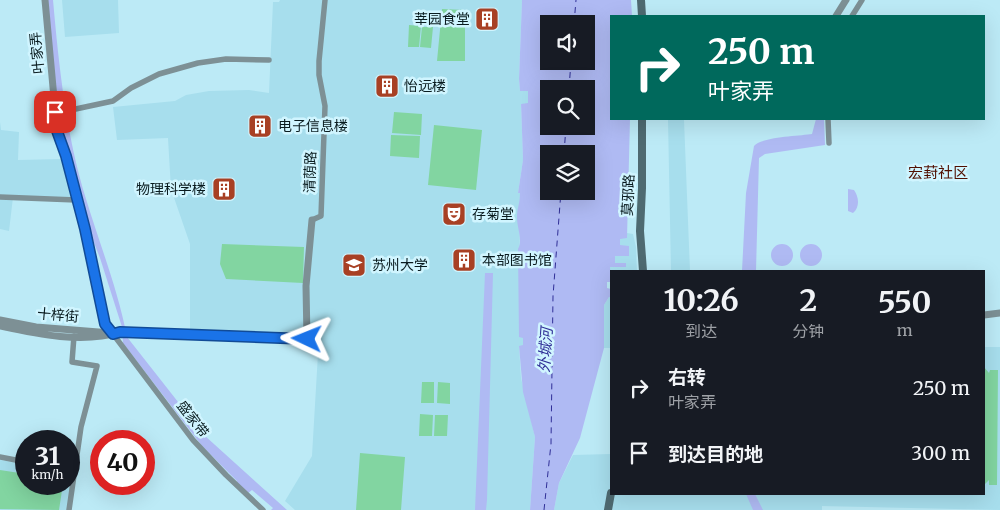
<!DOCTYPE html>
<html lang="zh">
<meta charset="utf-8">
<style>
body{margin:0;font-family:Merriweather,"Noto Sans SC",serif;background:#20242c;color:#f1f3f6;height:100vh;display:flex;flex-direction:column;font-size:19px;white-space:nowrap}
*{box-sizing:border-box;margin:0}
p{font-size:16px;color:#9ea1a6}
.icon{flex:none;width:28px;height:28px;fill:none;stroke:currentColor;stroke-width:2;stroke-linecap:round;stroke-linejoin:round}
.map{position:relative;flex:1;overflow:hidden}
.panel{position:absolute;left:610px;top:270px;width:375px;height:225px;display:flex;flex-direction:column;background:#171b24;border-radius:0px;box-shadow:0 5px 20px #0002}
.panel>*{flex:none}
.guide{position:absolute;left:610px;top:15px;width:375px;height:105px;border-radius:0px;box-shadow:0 5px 20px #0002;background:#00695c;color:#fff;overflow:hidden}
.controls{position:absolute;left:540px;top:15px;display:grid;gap:10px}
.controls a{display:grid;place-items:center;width:55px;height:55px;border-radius:0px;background:#171b24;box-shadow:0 5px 20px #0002;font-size:25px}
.speed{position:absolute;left:15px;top:430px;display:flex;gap:10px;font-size:25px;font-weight:700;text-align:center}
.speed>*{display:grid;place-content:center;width:65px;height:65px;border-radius:50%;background:#171b24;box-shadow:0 5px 20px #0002;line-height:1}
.speed small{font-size:12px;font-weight:400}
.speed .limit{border:8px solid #d22;background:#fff;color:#111}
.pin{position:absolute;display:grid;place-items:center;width:42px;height:42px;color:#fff;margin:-21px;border-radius:10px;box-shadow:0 2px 8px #0006}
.me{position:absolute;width:55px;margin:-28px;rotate:272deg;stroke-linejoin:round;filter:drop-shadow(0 0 4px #0008)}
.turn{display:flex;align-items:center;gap:18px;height:105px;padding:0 15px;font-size:22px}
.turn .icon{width:65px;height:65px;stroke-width:2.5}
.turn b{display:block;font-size:35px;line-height:42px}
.eta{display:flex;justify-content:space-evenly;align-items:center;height:85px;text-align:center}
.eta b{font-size:30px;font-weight:700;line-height:35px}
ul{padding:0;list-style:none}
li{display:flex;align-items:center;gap:15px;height:65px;padding:0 15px}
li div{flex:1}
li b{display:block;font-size:19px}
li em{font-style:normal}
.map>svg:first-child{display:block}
</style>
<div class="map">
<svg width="1000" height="510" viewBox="0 0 1000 510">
<rect width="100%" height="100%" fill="#bceaf6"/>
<path fill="#a7deed" d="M62 0H118L119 33 65 37Z
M280 0H522L519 79 520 91H528V104H521L523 160 518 193H520L519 337H523V346H519L521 378 535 437 530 510H295L285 501 312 456 319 337 190 329V244L171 189 168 138 117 140 113 107 175 101 186 95 209 91 249 90 269 93 273 2H279Z
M668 120H684L690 271H671Z
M0 122 1 130 19 132 18 160 62 159 73 200 13 197 9 231 0 229Z
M627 233 633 234 636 247 637 271H611L610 273V267H626L615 263V256L620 245V238H627Z
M609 297H611V348H604V305Z
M984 347H1000V510L822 506V510H554L559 483 573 455 611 454V494H984Z
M0 460 26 464V484H69V470L75 471 69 510H0Z"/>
<path fill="#82d5a1" d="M442 9 465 10V61H437Z
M409 25 421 26 419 47H408Z
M422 27H433L431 48 420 47Z
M394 112 422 114 421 135 392 133Z
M434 125 482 130 476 190 428 185Z
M391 135 420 136 419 158 390 156Z
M222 244 304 247 303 283 226 279 220 264Z
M984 367 989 373 990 370H998L997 485H989V480L984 485Z
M422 382H434V403H421Z
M438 382 450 383V404L437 403Z
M420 414 433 415 432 436H419Z
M435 415H448L447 436H434Z
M360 453 405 457 401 510H356Z
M0 470 26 474V484H63L59 510 0 509Z"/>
<path fill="#afbaf3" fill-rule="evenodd" d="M47 0H53C59 67 66 134 86 199 100 245 118 290 127 337L204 435 287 510H271L273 508 252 490 247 494 236 483 237 481 202 446 123 343 122 327 100 258 79 205 67 145 60 129 54 97Z
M522 0H631L632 16H611V119H630L627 238 620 239V245L629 246V256H615V263H626V267H610L611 282H607V288L611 289V297H609L604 305V348L580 438 559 483 554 510H530L535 437 523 392 519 346 523 345V338L519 337 518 249C523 241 517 228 517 217 517 209 520 203 520 193H518L523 160 521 104 528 103V91H520L519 79ZM549 24H586V61H549ZM549 89H586V126H549ZM549 154H586V191H549Z
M816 119H824L825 145 765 154 759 158 756 271H742L746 193 754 146C761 137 799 136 812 134Z
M848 189 854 190C859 197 860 207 853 213L848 211Z
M771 255a11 11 0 1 1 22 0a11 11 0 1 1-22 0Z
M800 255a11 11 0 1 1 22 0a11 11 0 1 1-22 0Z
M485 273H493L487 500 486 510H475Z
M746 494H755L763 510H753Z"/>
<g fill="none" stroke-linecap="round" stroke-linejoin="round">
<path stroke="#302f97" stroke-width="1" stroke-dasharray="6 5" stroke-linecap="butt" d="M574 24 576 0
M569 89 571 61
M564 154 566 126
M544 510 551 444 553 296 561 191"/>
<path stroke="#7d9095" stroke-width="5.5" d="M852 16 862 0
M71 110 113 101 131 88 159 74 198 63 226 59 269 60
M828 119 829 143
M0 197 76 200
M312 220 321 216 325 106 319 75V61L325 0
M113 334 193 440 226 475 263 510
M0 457 26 462
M69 510 81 427 97 366 72 362 74 336"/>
<path stroke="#7d9095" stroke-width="7" d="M45 0 57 131 66 156 85 229 105 324 113 334
M836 16 846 0
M984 315 1000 313
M0 320 36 327 111 333
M0 326C37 334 83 344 120 332L307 339 306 286 312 220"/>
<path stroke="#4e6a71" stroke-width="8" d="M641 0 642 16
M642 119V188L640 231 643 271
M608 510 611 493"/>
</g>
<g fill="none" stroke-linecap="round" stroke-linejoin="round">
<g stroke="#114b97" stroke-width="12">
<path id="route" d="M55 112 57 131 66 156 85 229 105 324 113 334 120 332 307 339"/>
</g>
<use href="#route" stroke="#1a73e8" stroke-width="9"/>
</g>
<defs>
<g id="building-square" transform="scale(1.25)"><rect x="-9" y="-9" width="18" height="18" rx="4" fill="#a84024" stroke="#d0f5ff"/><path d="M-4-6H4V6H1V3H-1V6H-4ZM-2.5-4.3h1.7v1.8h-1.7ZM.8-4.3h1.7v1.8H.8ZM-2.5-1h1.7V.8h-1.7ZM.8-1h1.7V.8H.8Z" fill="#fff"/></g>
<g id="theatre-square" transform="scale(1.25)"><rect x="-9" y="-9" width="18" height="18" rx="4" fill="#a84024" stroke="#d0f5ff"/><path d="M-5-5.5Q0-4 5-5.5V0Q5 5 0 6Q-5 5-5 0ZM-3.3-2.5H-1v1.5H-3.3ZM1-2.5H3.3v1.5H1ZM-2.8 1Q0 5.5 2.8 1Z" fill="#fff"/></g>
<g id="university-square" transform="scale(1.25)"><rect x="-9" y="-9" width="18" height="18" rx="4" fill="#a84024" stroke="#d0f5ff"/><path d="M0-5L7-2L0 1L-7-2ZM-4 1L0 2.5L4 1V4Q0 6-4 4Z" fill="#fff"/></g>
</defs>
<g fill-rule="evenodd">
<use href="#building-square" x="487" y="19"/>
<use href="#building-square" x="387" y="86"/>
<use href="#building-square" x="260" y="126"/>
<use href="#building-square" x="224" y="189"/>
<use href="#theatre-square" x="454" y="214"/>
<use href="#building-square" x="464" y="260"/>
<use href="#university-square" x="354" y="265"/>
</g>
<g text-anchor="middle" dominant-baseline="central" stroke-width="5" stroke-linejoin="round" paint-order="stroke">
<g font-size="14" fill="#091b1f" stroke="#d0f5ff" text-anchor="start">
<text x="470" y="19" text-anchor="end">莘园食堂</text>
<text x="404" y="86">怡远楼</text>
<text x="278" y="126">电子信息楼</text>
<text x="206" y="189" text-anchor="end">物理科学楼</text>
<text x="472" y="214">存菊堂</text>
<text x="482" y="260">本部图书馆</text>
<text x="372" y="265">苏州大学</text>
</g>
<g font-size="14" fill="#091b1f" stroke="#d0f5ff">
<text transform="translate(37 53) rotate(-95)">叶家弄</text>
<text transform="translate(310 172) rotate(-88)">清荫路</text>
<text transform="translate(628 195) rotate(-87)">莫邪路</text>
<text transform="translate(58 315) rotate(5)">十梓街</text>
<text transform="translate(193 419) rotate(52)">盛家带</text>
</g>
<g font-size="15" fill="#510f00" stroke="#d0f5ff">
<text x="938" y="172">宏葑社区</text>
</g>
<g font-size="15" font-style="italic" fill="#302f97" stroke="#d0f5ff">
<text transform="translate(545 350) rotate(-86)">外城河</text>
</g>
</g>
</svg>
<div class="controls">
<a><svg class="icon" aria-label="sound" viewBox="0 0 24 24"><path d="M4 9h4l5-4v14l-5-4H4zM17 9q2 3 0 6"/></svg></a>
<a><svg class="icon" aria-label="search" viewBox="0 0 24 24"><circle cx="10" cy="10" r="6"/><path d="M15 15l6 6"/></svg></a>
<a><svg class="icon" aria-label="layers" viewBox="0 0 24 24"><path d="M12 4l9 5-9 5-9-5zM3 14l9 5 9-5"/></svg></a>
</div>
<div class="speed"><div>31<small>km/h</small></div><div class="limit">40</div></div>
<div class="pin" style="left:55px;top:112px;background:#d93025"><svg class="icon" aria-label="arrive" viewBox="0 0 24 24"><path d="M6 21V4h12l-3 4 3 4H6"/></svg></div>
<svg class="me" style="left:307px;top:339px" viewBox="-20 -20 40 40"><path d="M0-17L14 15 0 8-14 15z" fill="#1a73e8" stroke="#fff" stroke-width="4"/></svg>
<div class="guide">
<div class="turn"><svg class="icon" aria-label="right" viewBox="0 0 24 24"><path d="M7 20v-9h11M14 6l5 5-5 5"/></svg><div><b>250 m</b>叶家弄</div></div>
</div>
<section class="panel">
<div class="eta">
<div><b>10:26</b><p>到达</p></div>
<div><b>2</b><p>分钟</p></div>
<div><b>550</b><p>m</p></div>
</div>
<ul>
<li><svg class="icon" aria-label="right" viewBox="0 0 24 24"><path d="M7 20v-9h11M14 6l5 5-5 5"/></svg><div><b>右转</b><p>叶家弄</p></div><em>250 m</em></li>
<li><svg class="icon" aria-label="arrive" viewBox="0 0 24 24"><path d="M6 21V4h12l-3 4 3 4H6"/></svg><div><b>到达目的地</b></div><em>300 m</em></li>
</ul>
</section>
</div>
